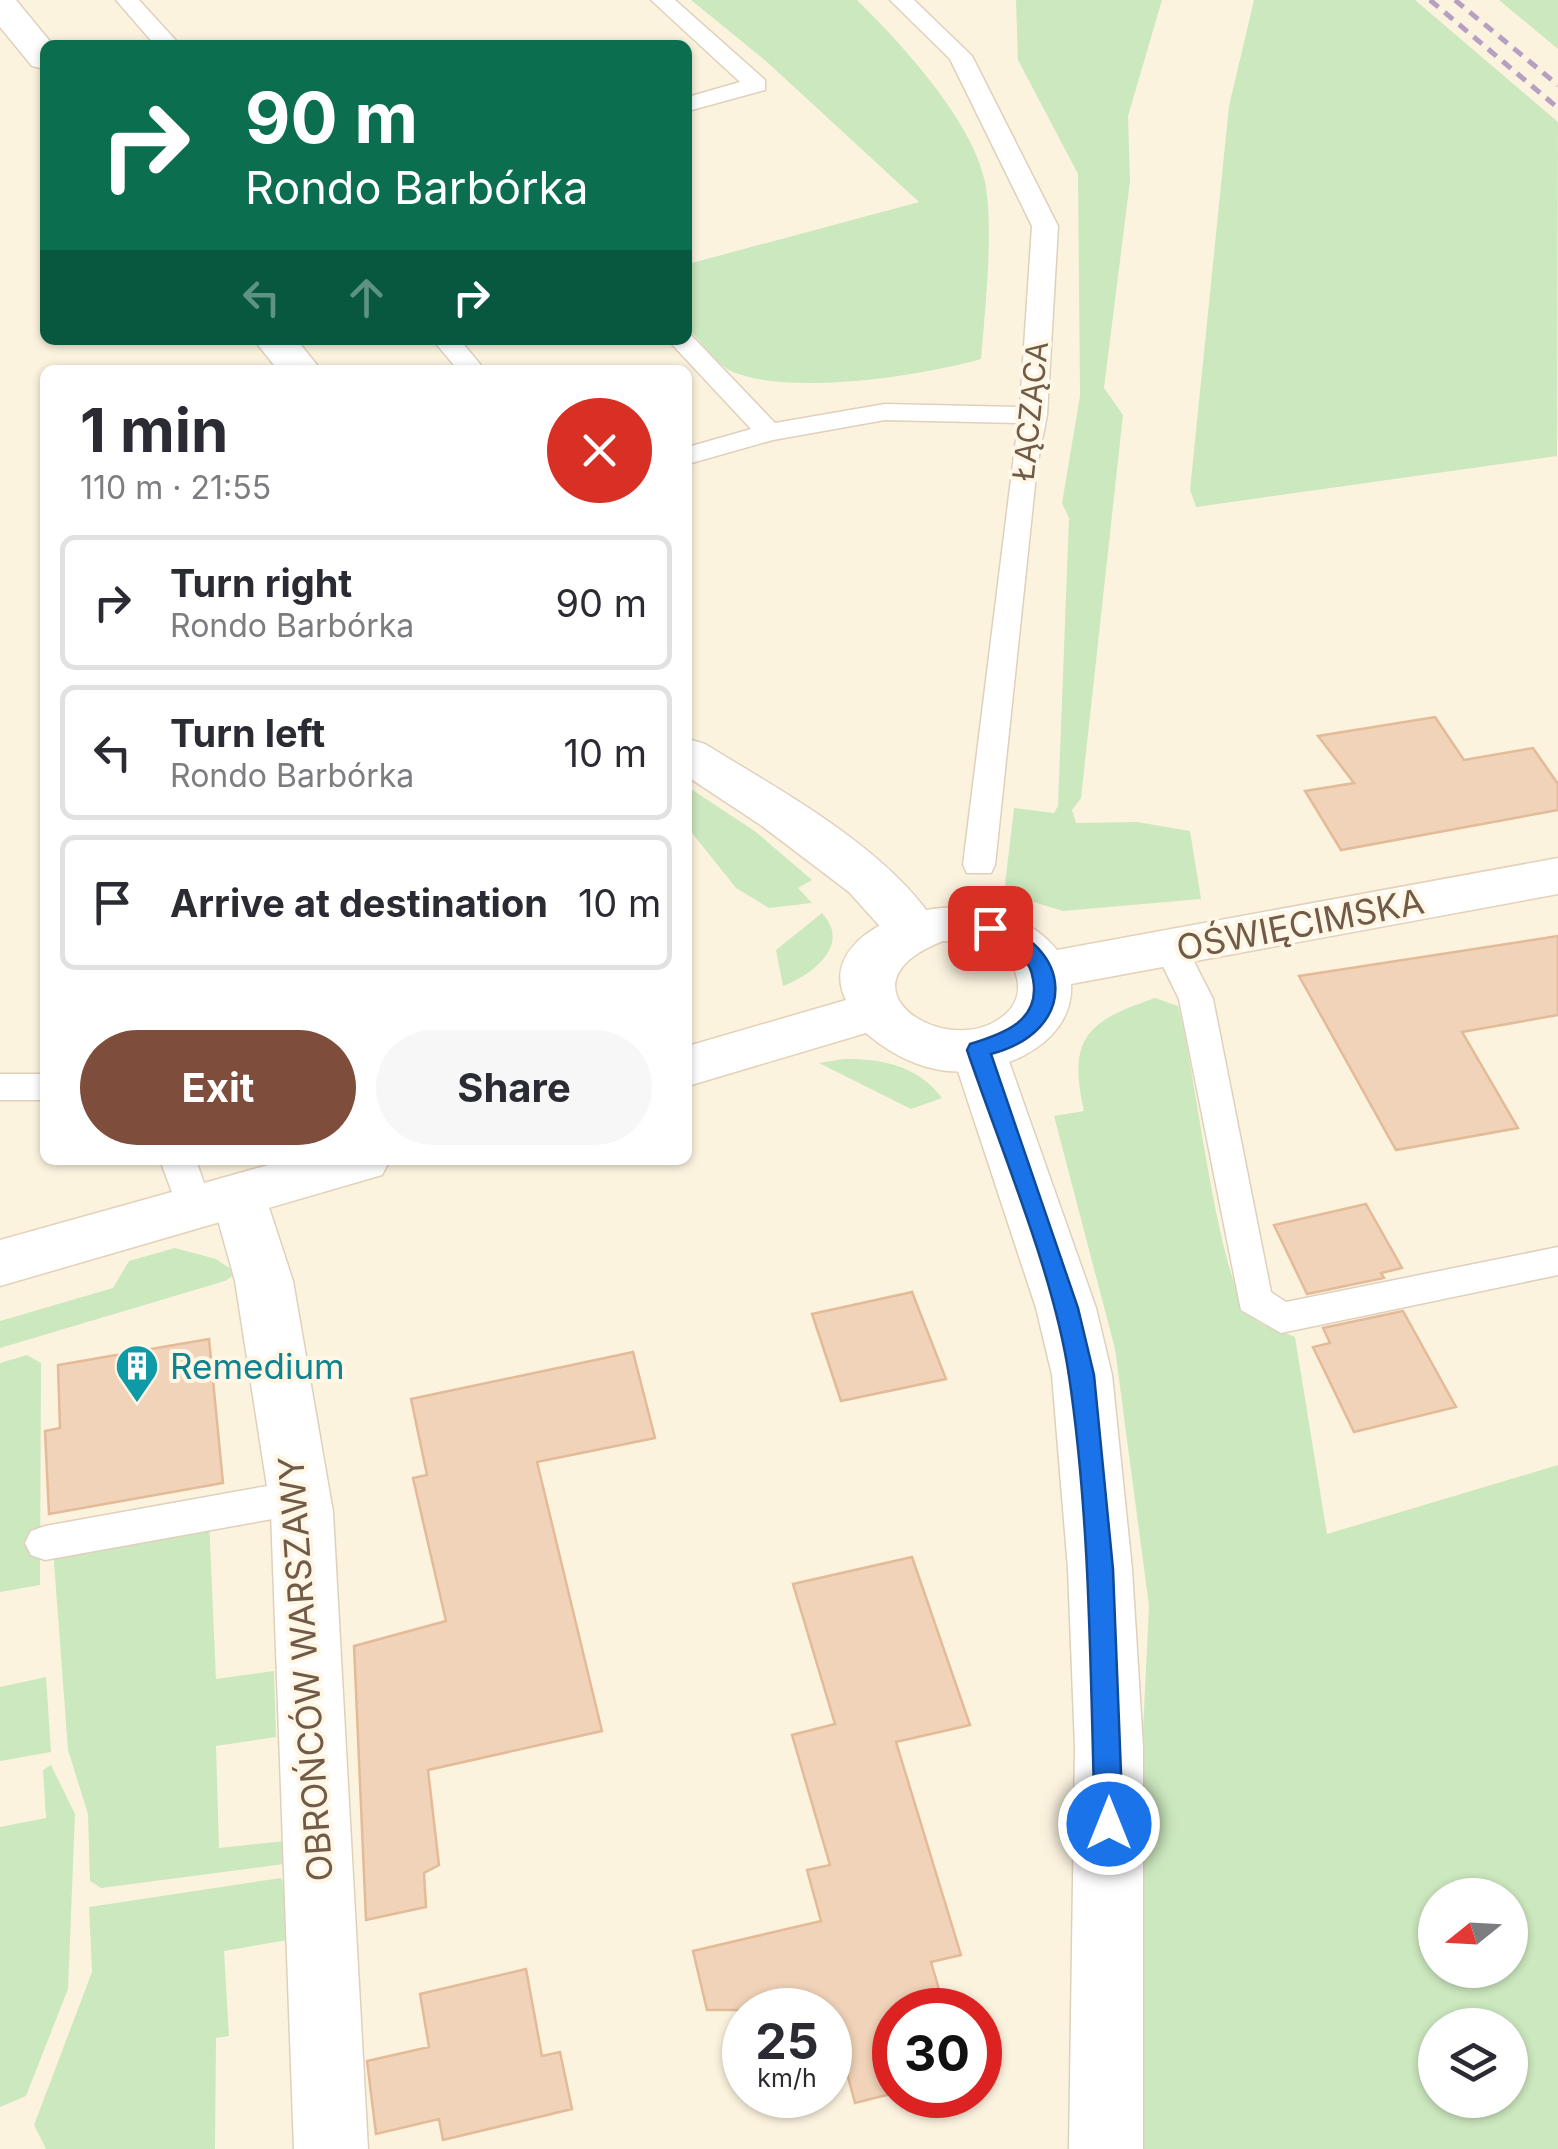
<!DOCTYPE html>
<meta charset="utf-8">
<style>
body{margin:0;font-family:Inter,sans-serif;background:#f7f7f7;color:#2b2b33;height:100vh;display:flex;flex-direction:column;font-size:38px;white-space:nowrap}
*{box-sizing:border-box;margin:0}
p{font-size:32px;color:#7c7c81}
.icon{flex:none;width:55px;height:55px;fill:none;stroke:currentColor;stroke-width:2;stroke-linecap:round;stroke-linejoin:round}
.map{position:relative;flex:1;overflow:hidden}
.details{position:absolute;left:40px;top:365px;width:652px;height:800px;display:flex;flex-direction:column;background:#fff;border-radius:15px;box-shadow:0 2px 8px #0004}
.details>*{flex:none}
.banner{position:absolute;left:40px;top:40px;width:652px;height:305px;border-radius:15px;box-shadow:0 2px 8px #0004;background:#0b6e4f;color:#fff;overflow:hidden}
.needle{width:65px;rotate:252deg}
.tools{position:absolute;left:1418px;top:1878px;display:grid;gap:20px}
.tools a{display:grid;place-items:center;width:110px;height:110px;border-radius:50%;background:#fff;box-shadow:0 2px 8px #0004;font-size:50px}
.speed{position:absolute;left:722px;top:1988px;display:flex;gap:20px;font-size:50px;font-weight:700;text-align:center}
.speed>*{display:grid;place-content:center;width:130px;height:130px;border-radius:50%;background:#fff;box-shadow:0 2px 8px #0004;line-height:1}
.speed small{font-size:25px;font-weight:400}
.speed .limit{border:15px solid #d22;background:#fff;color:#111}
.pin{position:absolute;display:grid;place-items:center;width:85px;height:85px;color:#fff;margin:-42px;border-radius:20px;box-shadow:0 5px 15px #0006}
.me{position:absolute;width:110px;margin:-55px;rotate:0deg;stroke-linejoin:round;filter:drop-shadow(0 0 8px #0008)}
.turn{display:flex;align-items:center;gap:35px;height:210px;padding:0 40px;font-size:45px}
.turn .icon{width:130px;height:130px;stroke-width:2.5}
.turn b{display:block;font-size:70px;line-height:85px}
.lanes{display:flex;align-items:center;height:95px;padding:0 40px;background:#0003;justify-content:center;gap:50px;direction:ltr}
.lanes .off{opacity:.35}
.round{display:grid;place-items:center;flex:none;width:105px;height:105px;border-radius:52px;background:#f7f7f7}
.head{display:flex;align-items:center;justify-content:space-between;height:170px;padding:0 40px}
h1{font-size:60px;font-weight:700;line-height:75px}
.cta{display:flex;gap:20px;margin-top:auto;padding:20px 40px}
.cta a{flex:1;height:115px;border-radius:60px;background:#7f4d3b;color:#fff;font-size:40px;font-weight:700;line-height:115px;text-align:center}
.cta a+a{background:#f7f7f7;color:#2b2b33}
ul{padding:0;list-style:none}
li{display:flex;align-items:center;gap:30px;height:135px;margin:0 20px 15px;padding:0 20px;border:5px solid #e1e1e2;border-radius:15px}
li div{flex:1}
li b{display:block;font-size:38px}
li em{font-style:normal}
.map>svg:first-child{display:block}
</style>
<div class="map">
<svg width="1558" height="2149" viewBox="0 0 1558 2149">
<rect width="100%" height="100%" fill="#fcf3df"/>
<path fill="#cce8bf" fill-rule="evenodd" d="M691 0H857C900 42 973 121 985 182 994 228 985 311 981 359 922 376 790 396 733 372 717 365 700 341 688 328V264L919 202 767 62Z
M1016 0H1162L1128 116 1130 181 1104 388 1123 415 1081 798 1072 810 1076 823 1137 822 1190 831 1201 899 1063 911 1004 893 1014 808 1054 813 1058 806 1069 518 1062 503 1080 396 1078 174 1018 60Z
M1254 0H1415L1558 122 1557 456 1196 507 1190 490 1229 106Z
M1499 0H1558V49Z
M688 787 756 832 812 880 798 888 812 903 769 908 736 888 688 828Z
M822 913C852 945 812 975 783 986L776 950Z
M1155 998 1178 1006C1195 1063 1218 1290 1253 1318 1263 1327 1282 1331 1295 1337L1327 1534 1558 1465V2149H1134L1129 2022 1149 1606 1115 1349 1054 1116 1084 1111C1067 1037 1088 1021 1155 998ZM1435 1895H1510V1970H1435ZM1435 2025H1510V2100H1435Z
M844 1059C881 1058 919 1066 942 1098L911 1109 819 1063Z
M175 1248 216 1259 237 1273 225 1281 0 1348V1321L113 1288 129 1261Z
M27 1355 41 1363 40 1585 0 1592V1363Z
M209 1520 216 1679 274 1671 276 1737 216 1746 219 1848 285 1841 284 1864 101 1888 90 1881 88 1814 68 1750 53 1549Z
M46 1677 51 1752 0 1761V1687Z
M51 1765 75 1814 68 1989 26 2096 0 2107V1827L46 1818 43 1770Z
M281 1878 289 1897 287 1940 224 1951 229 2036 216 2038 215 2149H46L34 2125 92 1972 89 1907Z"/>
<path fill="#f0d3b8" stroke="#e3bb98" stroke-width="2.5" d="M1435 717 1464 760 1533 748 1558 784V810L1341 850 1305 791 1354 783 1318 736Z
M1558 936V1015L1462 1032 1518 1128 1396 1150 1299 976Z
M1366 1204 1402 1268 1381 1273 1384 1278 1307 1294 1274 1225Z
M912 1292 946 1379 841 1401 812 1314Z
M1403 1311 1456 1407 1354 1432 1313 1347 1330 1343 1323 1328Z
M209 1339 223 1483 49 1514 45 1431 60 1428 58 1365Z
M633 1352 655 1438 537 1462 602 1731 428 1770 439 1865 424 1873 426 1907 366 1920 354 1646 446 1621 413 1478 427 1475 411 1399Z
M912 1557 970 1725 896 1742 961 1955 931 1962 945 2010H895V2093L855 2103 830 2010H707L693 1951 821 1921 807 1870 830 1865 792 1735 835 1724 793 1584Z
M526 1969 542 2056 560 2052 572 2109 443 2140 439 2119 376 2134 367 2061 429 2047 420 1994Z"/>
<g fill="none" stroke-linecap="round" stroke-linejoin="round">
<g stroke="#dfd0bc" stroke-width="3">
<path id="lane" d="M116 0H139L180 45H155Z
M651 0H675L765 80V90L688 111V97L740 82Z
M890 0H914L972 56 1058 226 1047 415 1037 466 995 865 991 873H967L963 865 1018 423 885 420 773 440 688 464V447L751 429 668 340H688L690 334 775 423 885 404 1020 407 1032 226 950 59Z
M433 340H460L485 370H458Z
M1171 936 1183 940 1213 999 1271 1292 1286 1302 1558 1247V1275L1281 1333 1241 1310 1179 999 1154 948 1159 940Z
M0 1074H45V1100H0Z
M160 1160H196L213 1209 208 1219 195 1223 182 1219Z
M300 1480 314 1485 320 1497 314 1509 300 1514 45 1560 31 1555 25 1543 31 1531 45 1526Z"/>
</g>
<g stroke="#dfd0bc" stroke-width="3">
<path id="street" d="M0 0H16L53 45H45V69L32 66 0 27Z
M254 340H297L321 370H278Z
M688 739 705 744C781 791 893 851 939 929L932 942 913 947 894 942 849 892 762 826 688 777Z
M978 1030 997 1036 1005 1050 1096 1308 1112 1375 1132 1569 1143 1747V2149H1069L1075 1747 1068 1569 1052 1375 1036 1308 951 1050 959 1036Z
M240 1173 260 1180 293 1281 333 1512 368 2149H294L271 1512 235 1281 211 1195 220 1180Z"/>
</g>
<g stroke="#e4d1ba" stroke-width="3">
<path id="secondary" d="M1558 858V894L1071 984C1075 1049 987 1081 935 1069 908 1063 886 1050 866 1033L688 1086V1046L846 1000C806 921 989 865 1057 950ZM943 941 978 943 1014 969C1022 988 1018 1005 1002 1017 945 1061 830 985 943 941Z
M286 1160H390L382 1175 0 1286V1240Z"/>
</g>
<use href="#lane" fill="#fff" fill-rule="evenodd"/>
<use href="#street" fill="#fff" fill-rule="evenodd"/>
<use href="#secondary" fill="#fff" fill-rule="evenodd"/>
<path stroke="#b69fc3" stroke-width="5" stroke-dasharray="11 8" stroke-linecap="butt" d="M1430 0 1558 108
M1455 0 1558 85"/>
</g>
<path fill="#1a73e8" stroke="#114b97" stroke-width="2.5" d="M990 921C1075 945 1079 1031 991 1054L1078 1308 1094 1375 1113 1569 1123 1824 1119 1834 1109 1837 1099 1834 1095 1824C1090 1675 1091 1524 1069 1376 1054 1274 1001 1150 967 1050L970 1044C1003 1034 1041 1021 1033 979 1032 972 1029 964 1023 958 1013 948 995 941 983 934L980 928Z"/>
<defs>
<g id="building-pin" transform="scale(2.25)"><path d="M0 17L-7.5 6A9.5 9.5 0 1 1 7.5 6Z" fill="#0f9aa8" stroke="#fff7e5"/><path d="M-4-6H4V6H1V3H-1V6H-4ZM-2.5-4.3h1.7v1.8h-1.7ZM.8-4.3h1.7v1.8H.8ZM-2.5-1h1.7V.8h-1.7ZM.8-1h1.7V.8H.8Z" fill="#fff"/></g>
</defs>
<g fill-rule="evenodd">
<use href="#building-pin" x="137" y="1366"/>
</g>
<g text-anchor="middle" dominant-baseline="central" stroke-width="8" stroke-linejoin="round" paint-order="stroke">
<g font-size="30" fill="#715a48" stroke="#fff7e5">
<text transform="translate(1030 411) rotate(-84)">ŁĄCZĄCA</text>
</g>
<g font-size="35" fill="#715a48" stroke="#fff7e5">
<text transform="translate(1300 924) rotate(-11)">OŚWIĘCIMSKA</text>
<text transform="translate(305 1669) rotate(-94)">OBROŃCÓW WARSZAWY</text>
</g>
<g font-size="35" fill="#0d838f" stroke="#fff7e5" text-anchor="start">
<text x="170" y="1366">Remedium</text>
</g>
</g>
</svg>
<div class="tools">
<a><svg class="needle" viewBox="-14 -14 28 28"><path d="M0-13l5 13h-10z" fill="#e53935"/><path d="M0 13l5-13h-10z" fill="#7c7c81"/></svg></a>
<a><svg class="icon" aria-label="layers" viewBox="0 0 24 24"><path d="M12 4l9 5-9 5-9-5zM3 14l9 5 9-5"/></svg></a>
</div>
<div class="speed"><div>25<small>km/h</small></div><div class="limit">30</div></div>
<div class="pin" style="left:990px;top:928px;background:#d93025"><svg class="icon" aria-label="arrive" viewBox="0 0 24 24"><path d="M6 21V4h12l-3 4 3 4H6"/></svg></div>
<svg class="me" style="left:1109px;top:1824px" viewBox="-20 -20 40 40"><circle r="17" fill="#1a73e8" stroke="#fff" stroke-width="3"/><path d="M0-11L8 9 0 5-8 9z" fill="#fff"/></svg>
<div class="banner">
<div class="turn"><svg class="icon" aria-label="right" viewBox="0 0 24 24"><path d="M7 20v-9h11M14 6l5 5-5 5"/></svg><div><b>90 m</b>Rondo Barbórka</div></div>
<div class="lanes"><svg class="icon off" aria-label="left" viewBox="0 0 24 24"><path d="M17 20v-9H6M10 6l-5 5 5 5"/></svg><svg class="icon off" aria-label="ahead" viewBox="0 0 24 24"><path d="M12 20V5M6 11l6-6 6 6"/></svg><svg class="icon" aria-label="right" viewBox="0 0 24 24"><path d="M7 20v-9h11M14 6l5 5-5 5"/></svg></div>
</div>
<section class="details">
<div class="head"><div><h1>1 min</h1><p>110 m · 21:55</p></div><a class="round" style="background:#d93025;color:#fff"><svg class="icon" aria-label="close" viewBox="0 0 24 24"><path d="M6 6l12 12M18 6L6 18"/></svg></a></div>
<ul>
<li><svg class="icon" aria-label="right" viewBox="0 0 24 24"><path d="M7 20v-9h11M14 6l5 5-5 5"/></svg><div><b>Turn right</b><p>Rondo Barbórka</p></div><em>90 m</em></li>
<li><svg class="icon" aria-label="left" viewBox="0 0 24 24"><path d="M17 20v-9H6M10 6l-5 5 5 5"/></svg><div><b>Turn left</b><p>Rondo Barbórka</p></div><em>10 m</em></li>
<li><svg class="icon" aria-label="arrive" viewBox="0 0 24 24"><path d="M6 21V4h12l-3 4 3 4H6"/></svg><div><b>Arrive at destination</b></div><em>10 m</em></li>
</ul>
<div class="cta"><a>Exit</a><a>Share</a></div>
</section>
</div>
